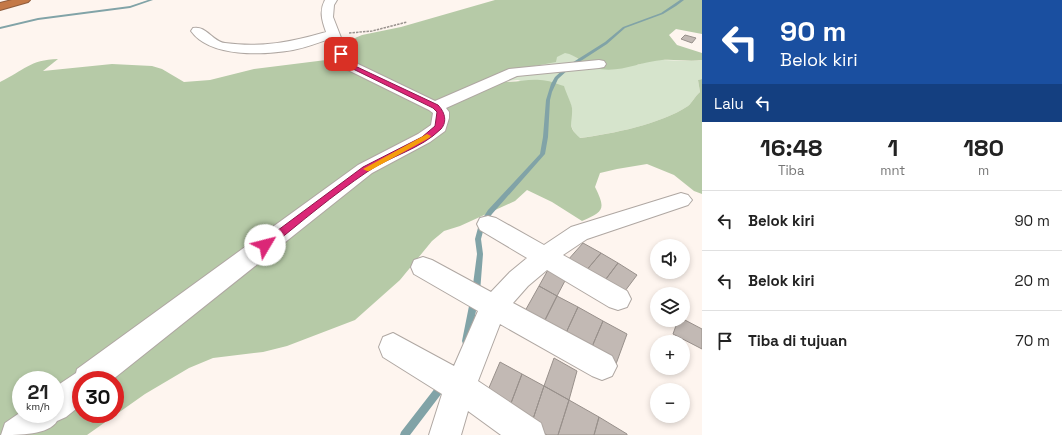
<!DOCTYPE html>
<html lang="id">
<meta charset="utf-8">
<style>
body{margin:0;font-family:"Space Grotesk",sans-serif;background:#f6f6f6;color:#222;height:100vh;display:flex;flex-direction:column;font-size:15px;white-space:nowrap}
*{box-sizing:border-box;margin:0}
p{font-size:13px;color:#767676}
.icon{flex:none;width:22px;height:22px;fill:none;stroke:currentColor;stroke-width:2;stroke-linecap:round;stroke-linejoin:round}
.map{position:relative;flex:1;overflow:hidden}
.drawer{display:flex;flex-direction:column;background:#fff;width:360px}
.drawer>*{flex:none}
.hud{background:#1a4fa0;color:#fff;overflow:hidden}
.controls{position:absolute;left:650px;top:239px;display:grid;gap:8px}
.controls a{display:grid;place-items:center;width:40px;height:40px;border-radius:50%;background:#fff;box-shadow:0 2px 6px #0003;font-size:20px}
.speed{position:absolute;left:12px;top:371px;display:flex;gap:8px;font-size:20px;font-weight:700;text-align:center}
.speed>*{display:grid;place-content:center;width:52px;height:52px;border-radius:50%;background:#fff;box-shadow:0 2px 6px #0003;line-height:1}
.speed small{font-size:10px;font-weight:400}
.speed .limit{border:6px solid #d22;background:#fff;color:#111}
.pin{position:absolute;display:grid;place-items:center;width:34px;height:34px;color:#fff;margin:-17px;border-radius:8px;box-shadow:0 2px 6px #0006}
.me{position:absolute;width:44px;margin:-22px;rotate:53deg;stroke-linejoin:round;filter:drop-shadow(0 0 3px #0008)}
.turn{display:flex;align-items:center;gap:14px;height:84px;padding:0 12px;font-size:18px}
.turn .icon{width:52px;height:52px;stroke-width:2.5}
.turn b{display:block;font-size:28px;line-height:34px}
.then{display:flex;align-items:center;height:38px;padding:0 12px;background:#0003;gap:8px;font-size:15px}
.eta{display:flex;justify-content:space-evenly;align-items:center;height:68px;text-align:center}
.eta b{font-size:24px;font-weight:700;line-height:28px}
ul{padding:0;list-style:none}
li{display:flex;align-items:center;gap:12px;height:60px;padding:0 12px;border-top:1px solid #e0e0e0}
li div{flex:1}
li b{display:block;font-size:15px}
li em{font-style:normal}
main{display:flex;flex:1;min-height:0}
.map>svg:first-child{display:block}
</style>
<main>
<div class="map">
<svg width="702" height="435" viewBox="0 0 702 435">
<rect width="100%" height="100%" fill="#fef5ef"/>
<path fill="#d6e4cc" d="M565 52 572 54 585 65H638C658 55 681 64 702 60V79L698 80 700 92C695 96 692 103 688 106 661 124 612 134 579 138 563 121 577 117 569 100L518 80 500 82 494 77 498 73 535 66Z"/>
<path fill="#b6caa7" fill-rule="evenodd" d="M495 0H702V34L676 29 669 35 677 45 702 53V60C689 62 675 59 662 60 638 62 619 74 595 68 583 65 577 55 565 53L557 57 556 62 498 73 494 77C507 87 524 78 540 80 548 80 557 84 564 86 566 93 571 102 572 108 573 124 566 125 580 138 612 134 661 124 688 106 692 103 695 96 700 92L698 80 702 79V194L694 191 674 175 647 164 617 169 600 173 595 187C606 209 604 212 582 221L552 202 527 190 515 201 460 226 444 231 432 241 400 280 355 320 287 346 263 352 213 358 189 368 145 394 87 435H0V82C25 70 29 60 58 59L43 71 112 64 152 66 162 69 184 82 210 80 254 69 326 60 335 57 348 41 362 35 401 27ZM21 380H55V414H21ZM81 380H115V414H81Z"/>
<g fill="none" stroke-linecap="round" stroke-linejoin="round">
<path fill="#81a3a7" fill-rule="evenodd" d="M148 0H153L130 8 38 20 0 29V27L38 18 130 6Z
M680 0H684L676 6 663 14 625 28 607 44 570 68 558 79 552 92 550 100 548 137 545 154 492 214 485 224 481 239 483 254 480 292 478 294 476 295 474 294 472 292 477 254 475 239 479 224 488 210 540 154 543 137 546 100 551 84 555 77 567 66 605 42 623 27 661 13Z
M474 298 477 299 478 301 470 341 469 344 466 345 463 344 462 341 470 301 471 299Z
M442 382 445 383 446 386 445 389 410 435H400L401 432 439 383Z"/>
</g>
<path fill="#c2b9b4" stroke="#98908b" d="M685 35 696 38 692 43 681 39Z
M583 243 601 253 585 272 567 261Z
M601 253 618 263 603 283 585 272Z
M618 263 637 275 622 295 603 283Z
M549 268 567 277 557 296 539 286Z
M539 286 557 296 544 322 525 311Z
M557 296 578 307 565 335 544 322Z
M578 307 603 321 591 349 565 335Z
M683 319 702 329V349L673 334 678 320Z
M603 321 627 334 616 364 591 349Z
M554 358 577 371 569 400 544 386Z
M500 362 522 374 508 411 485 397Z
M522 374 544 386 531 425 508 411Z
M544 386 569 400 558 435H547L531 425Z
M569 400 599 417 594 435H558Z
M599 417 627 434V435H594Z"/>
<g fill="none" stroke-linecap="round" stroke-linejoin="round">
<g stroke="#afa7a2" stroke-width="2">
<path id="minor" d="M325 0H337L334 5 333 17 347 53 358 64 435 101 509 69 599 60 604 61 606 64 604 67 599 68 517 76 446 108 449 112V118L445 131 430 142 372 173 112 380H81V405L66 417 57 421C49 435 19 435 1 435L5 423 21 412V414H55V387L76 373 77 369 358 165 418 134 431 125 433 113 429 110 348 70 334 54 329 39C317 43 305 48 293 50 264 55 210 58 191 31L193 28C206 25 212 41 225 43 261 48 292 42 326 32 322 21 319 11 325 0Z
M681 193 688 195 692 200 688 205 587 239 563 255 627 291 631 299 627 307 618 310 609 307 547 270 528 286 513 303 612 356 617 366 612 376 602 380 592 376 500 324 478 381 541 423 545 435H501L468 411 461 435H429L442 394 383 357 379 347 383 337 393 333 454 366 478 311 414 274 411 267 414 260 423 257 432 260 491 292 510 272 527 258 480 230 477 224 480 218 488 216 496 218 544 245 571 227Z"/>
</g>
<g stroke="#905d3c" stroke-width="2">
<path id="highway" d="M12 0H30L28 2 0 10V3Z"/>
</g>
<path stroke="#9a938f" stroke-width="1.5" stroke-dasharray="2.5 1" stroke-linecap="butt" d="M349 33 372 31 407 22"/>
<use href="#minor" fill="#fff" fill-rule="evenodd"/>
<use href="#highway" fill="#c47947" fill-rule="evenodd"/>
</g>
<path fill="#db2777" stroke="#8e194d" d="M339 53H343L355 66 438 105C444 111 448 121 441 129 421 149 390 156 367 172 333 195 301 222 269 248H262L260 245 262 242 363 167 422 137 435 126 437 112 433 108 351 68 339 56Z"/>
<path fill="#f59e0b" d="M427 134 431 136 429 138 369 171H367L363 169Z"/>
</svg>
<div class="controls">
<a><svg class="icon" aria-label="sound" viewBox="0 0 24 24"><path d="M4 9h4l5-4v14l-5-4H4zM17 9q2 3 0 6"/></svg></a>
<a><svg class="icon" aria-label="layers" viewBox="0 0 24 24"><path d="M12 4l9 5-9 5-9-5zM3 14l9 5 9-5"/></svg></a>
<a>+</a>
<a>−</a>
</div>
<div class="speed"><div>21<small>km/h</small></div><div class="limit">30</div></div>
<div class="pin" style="left:341px;top:54px;background:#d93025"><svg class="icon" aria-label="arrive" viewBox="0 0 24 24"><path d="M6 21V4h12l-3 4 3 4H6"/></svg></div>
<svg class="me" style="left:265px;top:245px" viewBox="-20 -20 40 40"><circle r="19" fill="#fff"/><path d="M0-13L10 11 0 6-10 11z" fill="#db2777"/></svg>
</div>
<section class="drawer">
<div class="hud">
<div class="turn"><svg class="icon" aria-label="left" viewBox="0 0 24 24"><path d="M17 20v-9H6M10 6l-5 5 5 5"/></svg><div><b>90 m</b>Belok kiri</div></div>
<div class="then">Lalu<svg class="icon" aria-label="left" viewBox="0 0 24 24"><path d="M17 20v-9H6M10 6l-5 5 5 5"/></svg></div>
</div>
<div class="eta">
<div><b>16:48</b><p>Tiba</p></div>
<div><b>1</b><p>mnt</p></div>
<div><b>180</b><p>m</p></div>
</div>
<ul>
<li><svg class="icon" aria-label="left" viewBox="0 0 24 24"><path d="M17 20v-9H6M10 6l-5 5 5 5"/></svg><div><b>Belok kiri</b></div><em>90 m</em></li>
<li><svg class="icon" aria-label="left" viewBox="0 0 24 24"><path d="M17 20v-9H6M10 6l-5 5 5 5"/></svg><div><b>Belok kiri</b></div><em>20 m</em></li>
<li><svg class="icon" aria-label="arrive" viewBox="0 0 24 24"><path d="M6 21V4h12l-3 4 3 4H6"/></svg><div><b>Tiba di tujuan</b></div><em>70 m</em></li>
</ul>
</section>
</main>
